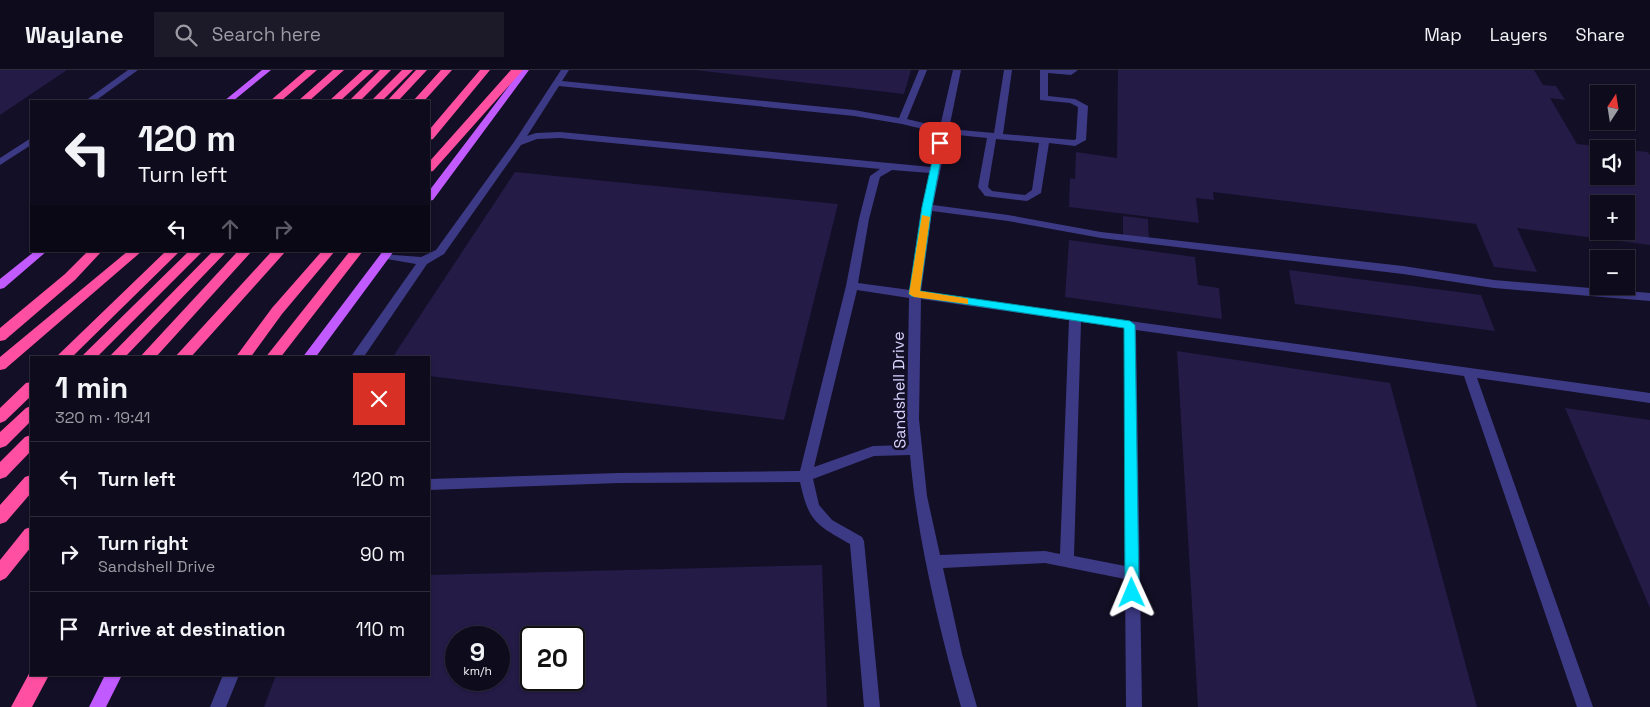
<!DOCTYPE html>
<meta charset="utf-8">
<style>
body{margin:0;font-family:"Space Grotesk",sans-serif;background:#1c1929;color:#f1f3f6;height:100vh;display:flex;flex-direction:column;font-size:19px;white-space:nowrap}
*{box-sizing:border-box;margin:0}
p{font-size:16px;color:#9b9ba3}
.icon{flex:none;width:28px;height:28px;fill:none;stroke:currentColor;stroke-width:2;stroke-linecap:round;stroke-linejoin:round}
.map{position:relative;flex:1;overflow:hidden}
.details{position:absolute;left:30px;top:286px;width:400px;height:320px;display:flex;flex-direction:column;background:#0e0b1c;border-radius:0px;box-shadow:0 1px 4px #0004,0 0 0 1px #2e2b3b}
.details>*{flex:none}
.banner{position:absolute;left:30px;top:30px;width:400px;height:152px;border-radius:0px;box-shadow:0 1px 4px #0004,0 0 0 1px #2e2b3b;background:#0e0b1c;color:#f1f3f6;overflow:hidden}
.needle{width:32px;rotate:12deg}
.fabs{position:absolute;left:1590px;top:15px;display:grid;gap:10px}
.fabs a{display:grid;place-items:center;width:45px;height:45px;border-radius:0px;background:#0e0b1c;box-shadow:0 1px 4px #0004,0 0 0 1px #2e2b3b;font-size:25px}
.speed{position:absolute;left:445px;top:556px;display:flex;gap:10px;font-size:25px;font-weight:700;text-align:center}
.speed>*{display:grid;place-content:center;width:65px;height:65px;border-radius:50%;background:#0e0b1c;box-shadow:0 1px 4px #0004,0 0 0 1px #2e2b3b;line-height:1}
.speed small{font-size:12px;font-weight:400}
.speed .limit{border:2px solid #111;border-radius:8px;background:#fff;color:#111}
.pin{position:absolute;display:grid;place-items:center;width:42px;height:42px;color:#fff;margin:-21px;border-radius:10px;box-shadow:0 2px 8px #0006}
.me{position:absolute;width:55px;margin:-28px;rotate:359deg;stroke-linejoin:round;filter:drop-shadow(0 0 4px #0008)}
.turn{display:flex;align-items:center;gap:18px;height:105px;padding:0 25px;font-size:22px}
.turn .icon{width:65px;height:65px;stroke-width:2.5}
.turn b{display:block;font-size:35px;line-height:42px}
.lanes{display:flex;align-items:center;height:48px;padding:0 25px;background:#0003;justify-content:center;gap:25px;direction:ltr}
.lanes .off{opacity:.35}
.round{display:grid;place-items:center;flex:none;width:52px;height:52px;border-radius:0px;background:#1c1929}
.headline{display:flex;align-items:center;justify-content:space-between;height:85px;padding:0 25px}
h1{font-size:30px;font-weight:700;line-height:38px}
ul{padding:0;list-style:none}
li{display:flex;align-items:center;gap:15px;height:75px;padding:0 25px;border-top:1px solid #2e2b3b}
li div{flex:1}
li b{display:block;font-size:19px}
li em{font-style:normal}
header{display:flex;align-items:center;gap:30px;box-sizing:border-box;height:70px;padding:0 25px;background:#0e0b1c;border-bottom:1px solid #2e2b3b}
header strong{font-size:24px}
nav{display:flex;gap:28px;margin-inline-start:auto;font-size:18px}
.search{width:350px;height:45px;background:#1c1929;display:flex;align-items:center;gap:12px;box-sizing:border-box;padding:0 18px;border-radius:0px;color:#9b9ba3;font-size:19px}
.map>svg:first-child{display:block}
</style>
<header>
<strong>Waylane</strong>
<div class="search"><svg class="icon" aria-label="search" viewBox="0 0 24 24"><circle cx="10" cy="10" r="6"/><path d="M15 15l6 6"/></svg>Search here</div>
<nav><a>Map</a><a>Layers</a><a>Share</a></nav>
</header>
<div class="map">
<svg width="1650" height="637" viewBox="0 0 1650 637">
<rect width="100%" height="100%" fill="#130f26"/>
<path fill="#241b47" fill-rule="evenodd" d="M0 0H67L0 45Z
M695 0H911L904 24Z
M1118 0H1534L1543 15 1556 16 1565 30 1550 28 1577 74 1607 77 1599 79V106H1626V80L1648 82 1650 85V175L1517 158 1537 202 1494 197 1476 154 1213 122 1214 130 1196 128 1199 153 1069 137 1070 108 1075 109 1076 82 1117 88ZM1599 134H1626V161H1599Z
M515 102 838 134 784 350 429 306V288H392Z
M1123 146 1148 149 1149 171 1123 168Z
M1069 170 1195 187 1198 215 1219 218 1222 249 1065 227Z
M1289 200 1481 225 1495 261 1295 234Z
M1177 281 1390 313 1477 637H1198Z
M1565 338 1650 350V538Z
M822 495 827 637H264L276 605H429V505ZM456 568H499V610H456ZM531 568H574V610H531Z"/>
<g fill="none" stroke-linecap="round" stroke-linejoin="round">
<path fill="#3d3a85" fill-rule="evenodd" d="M128 0H138L95 31H85Z
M561 0H569L562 11 854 40 899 48 919 0H927L907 49 940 57 953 0H961L949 59 994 63 1004 0H1012L1003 64 1074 70 1076 69 1078 37 1070 33 1040 30V0H1078L1071 5 1048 3V26L1075 29 1088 36 1086 70 1075 76 1049 73 1041 123 1027 131 985 126 978 117 987 68 948 64 933 135 1008 145 1101 162 1403 196 1494 210 1650 223V231L1494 218 1403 204 1101 168 1008 151 932 141 921 222 1650 323V333L1477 308 1593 637H1577L1464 306 1136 260 1142 637H1126L1125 509 1045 493 943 498 962 584 977 637H961C939 557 917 468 910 385L874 386 813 409 819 435 832 450 862 467 864 471 880 637H864L850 474C815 454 809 452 800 412L619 413 429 420V409L619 403 800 401 846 216 859 149 870 106 880 99 560 68 537 69 521 75 444 184 427 194 363 288H350L416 194 381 188 380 186 381 184 421 187 436 180 514 72ZM559 16 854 46 902 54 939 63 931 97 560 62 536 63 527 66ZM996 69 1039 73 1032 120 1025 125 992 121 988 117ZM892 100 930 103 922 137 910 220 858 213 869 149 880 107ZM857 220 909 228 907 349 909 375 873 376 814 397ZM921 229 1069 250 1060 484 1045 481 940 485 927 426 919 349ZM1081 252 1124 258 1125 496 1074 486Z
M31 68V75L0 95V88Z
M223 605H239L226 637H210Z"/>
<path fill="#c25bff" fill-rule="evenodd" d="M262 0H271L233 31H224Z
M521 0H529L433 130 429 131V121Z
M35 181H47L4 218 0 219V209Z
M383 181H394L315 288H302Z
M105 605H122L106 637H89Z"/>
<path fill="#ff4fa3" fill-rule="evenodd" d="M306 0H317L281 31H270Z
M333 0H344L309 31H298Z
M363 0H374L340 31H329Z
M380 0H391L360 31H349Z
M402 0H413L382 31H371Z
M416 0H427L398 31H387Z
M441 0H452L424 31H413Z
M480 0H490L433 69 429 70V60Z
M511 0H523L433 101 429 102V92Z
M88 181H102L75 210 5 270 0 271V258L65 204Z
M128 181H142L5 299 0 300V287Z
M166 181H180L71 288H55Z
M189 181H203L96 288H80Z
M213 181H227L124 288H108Z
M238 181H252L155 288H139Z
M272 181H286L190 288H174Z
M322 181H335L282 244 250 288H235L272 238Z
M350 181H363L280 288H265Z
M31 312V326L5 351 0 353V338L26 313Z
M31 336V351L6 376 0 378V362L26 338Z
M31 365V381L6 407 0 409V392L25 367Z
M31 405V423L6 452 0 454V435L25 407Z
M31 457V477L6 508 0 511V490L25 459Z
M31 600V605H49L32 637H11Z"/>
</g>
<path fill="#00e5ff" stroke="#0095a6" d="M940 70 944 73 932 137 920 221 1130 251 1135 255 1139 523 1137 527 1132 529 1127 527 1125 523 1124 258 911 226 909 224 922 137 936 73Z"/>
<path fill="#f59e0b" d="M922 145 930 147 920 221 964 228 968 229V234L914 227 909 224Z"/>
<g text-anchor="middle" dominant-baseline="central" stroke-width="5" stroke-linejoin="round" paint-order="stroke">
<g font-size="16" fill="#d9d4ff" stroke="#130f26">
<text transform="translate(899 320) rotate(-91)">Sandshell Drive</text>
</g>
</g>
</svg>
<div class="fabs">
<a><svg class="needle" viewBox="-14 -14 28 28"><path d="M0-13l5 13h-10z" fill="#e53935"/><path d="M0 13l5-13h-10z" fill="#9b9ba3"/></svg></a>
<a><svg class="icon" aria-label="sound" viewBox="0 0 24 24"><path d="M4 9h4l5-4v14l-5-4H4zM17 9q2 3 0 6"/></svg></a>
<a>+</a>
<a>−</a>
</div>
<div class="speed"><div>9<small>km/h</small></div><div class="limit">20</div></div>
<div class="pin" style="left:940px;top:73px;background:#d93025"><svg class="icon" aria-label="arrive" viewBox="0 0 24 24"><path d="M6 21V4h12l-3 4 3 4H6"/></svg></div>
<svg class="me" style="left:1132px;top:523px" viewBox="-20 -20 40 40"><path d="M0-17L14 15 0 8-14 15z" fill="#00e5ff" stroke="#fff" stroke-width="4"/></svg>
<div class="banner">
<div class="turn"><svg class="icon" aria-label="left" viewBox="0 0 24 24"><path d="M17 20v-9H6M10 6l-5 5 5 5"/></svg><div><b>120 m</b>Turn left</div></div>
<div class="lanes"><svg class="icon" aria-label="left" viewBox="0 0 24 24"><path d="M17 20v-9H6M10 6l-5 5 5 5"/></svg><svg class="icon off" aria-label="ahead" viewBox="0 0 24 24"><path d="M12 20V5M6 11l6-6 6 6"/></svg><svg class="icon off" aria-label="right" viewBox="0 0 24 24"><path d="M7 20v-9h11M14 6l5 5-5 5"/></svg></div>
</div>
<section class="details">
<div class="headline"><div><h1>1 min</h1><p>320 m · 19:41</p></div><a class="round" style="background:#d93025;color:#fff"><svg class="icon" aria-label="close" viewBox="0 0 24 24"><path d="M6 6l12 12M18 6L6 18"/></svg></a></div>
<ul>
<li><svg class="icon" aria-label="left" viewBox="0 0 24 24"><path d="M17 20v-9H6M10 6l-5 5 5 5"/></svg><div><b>Turn left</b></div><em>120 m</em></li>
<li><svg class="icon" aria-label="right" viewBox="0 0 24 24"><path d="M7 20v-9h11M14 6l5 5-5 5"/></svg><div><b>Turn right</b><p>Sandshell Drive</p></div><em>90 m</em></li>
<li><svg class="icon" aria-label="arrive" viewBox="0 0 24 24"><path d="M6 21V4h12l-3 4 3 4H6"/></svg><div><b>Arrive at destination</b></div><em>110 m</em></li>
</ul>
</section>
</div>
